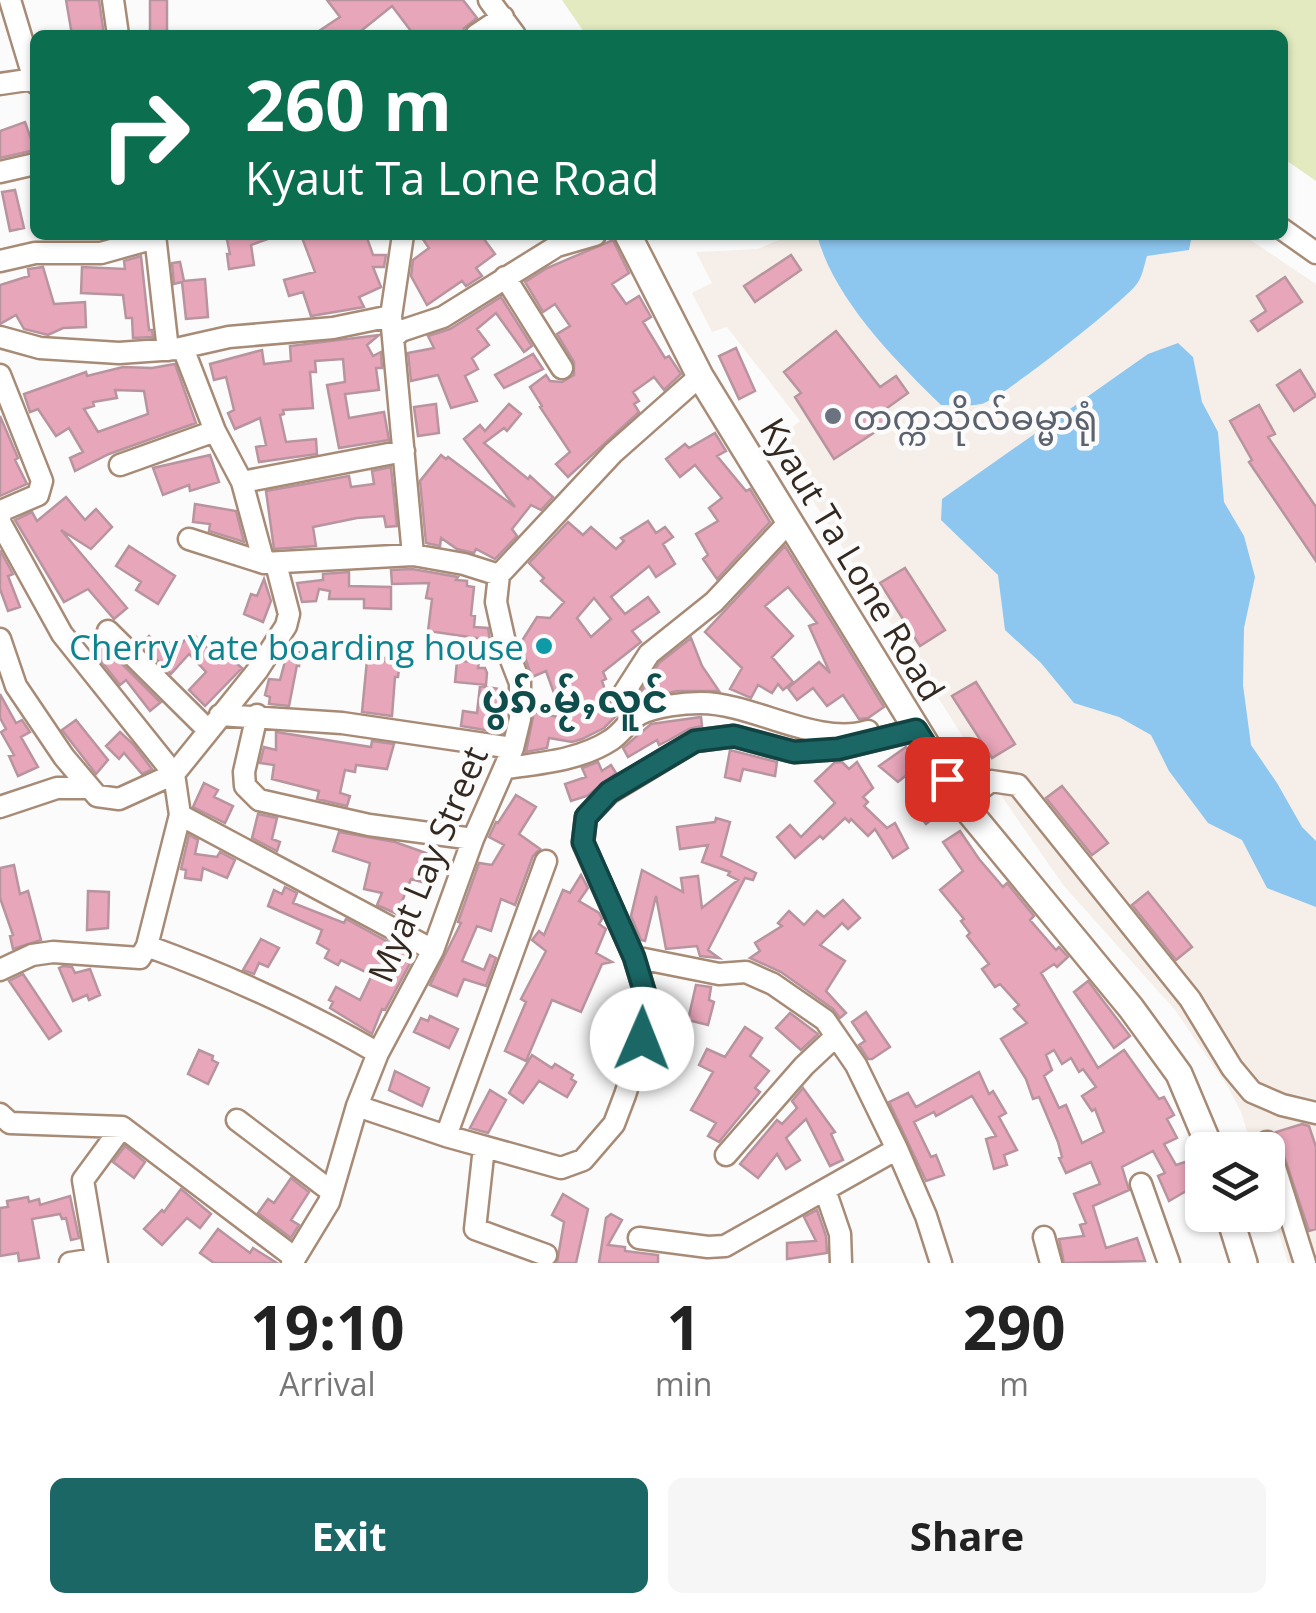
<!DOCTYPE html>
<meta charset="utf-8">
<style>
body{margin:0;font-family:"Open Sans","Noto Sans Myanmar",sans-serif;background:#f6f6f6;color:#222;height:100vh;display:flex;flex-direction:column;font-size:38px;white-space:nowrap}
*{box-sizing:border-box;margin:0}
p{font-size:32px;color:#767676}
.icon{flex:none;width:55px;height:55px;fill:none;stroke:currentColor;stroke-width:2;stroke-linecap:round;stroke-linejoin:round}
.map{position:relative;height:1263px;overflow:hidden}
.sheet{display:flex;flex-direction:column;background:#fff;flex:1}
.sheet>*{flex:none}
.guide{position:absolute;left:30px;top:30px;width:1258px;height:210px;border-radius:15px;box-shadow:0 2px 8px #0004;background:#0b6e4f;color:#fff;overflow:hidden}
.buttons{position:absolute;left:1185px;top:1132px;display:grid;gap:20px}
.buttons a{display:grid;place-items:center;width:100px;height:100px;border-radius:15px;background:#fff;box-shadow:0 2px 8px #0004;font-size:50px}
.pin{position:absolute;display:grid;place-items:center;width:85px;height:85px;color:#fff;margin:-42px;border-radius:20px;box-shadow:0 5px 15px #0006}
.me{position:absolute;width:110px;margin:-55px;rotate:1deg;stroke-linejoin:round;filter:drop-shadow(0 0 8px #0008)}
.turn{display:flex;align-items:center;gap:35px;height:210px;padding:0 50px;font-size:45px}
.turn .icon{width:130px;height:130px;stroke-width:2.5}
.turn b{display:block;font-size:70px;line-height:85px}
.eta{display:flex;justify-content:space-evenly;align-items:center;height:170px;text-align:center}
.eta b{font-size:60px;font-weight:700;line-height:70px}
.primary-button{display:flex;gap:20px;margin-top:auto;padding:20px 50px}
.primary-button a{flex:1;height:115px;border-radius:15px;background:#1a6765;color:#fff;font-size:40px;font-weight:700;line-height:115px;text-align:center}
.primary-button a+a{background:#f6f6f6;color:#222}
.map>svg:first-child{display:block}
</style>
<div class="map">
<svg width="1316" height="1263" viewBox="0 0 1316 1263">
<rect width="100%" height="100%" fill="#fbfbfb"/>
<path fill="#f6efe9" d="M790 235H1243L1316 284V1263H1288L1268 1198V1150H1253L1241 1112 1228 1087 1175 1010 1063 885 991 781 775 441 800 421 727 327 712 332 692 293 712 283 696 252 758 249Z"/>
<path fill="#e3eabf" d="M562 0H1316V181L1283 158 1282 35H586Z"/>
<path fill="#8dc6ef" d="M817 235H1192L1189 250 1147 256C1144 266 1142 278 1136 285 1122 303 999 401 981 404 968 407 954 405 941 405 895 360 834 299 817 235Z
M1178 343 1193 357 1202 402 1218 432 1224 502 1244 536 1255 577 1244 628 1243 685 1251 745 1277 783 1302 827 1316 841V907L1267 888 1242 840 1208 823 1169 771 1151 735 1119 717 1074 703 1041 663 1005 630 998 575 941 520 942 499 1148 354Z"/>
<path fill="#e8a6ba" stroke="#b8949f" stroke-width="2.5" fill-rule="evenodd" d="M66 0H99L104 35H72Z
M150 0H167V35H150Z
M327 0H463L477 18 464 28 462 35H414L392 6 356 35H313L340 17Z
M25 122 35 150 0 158V131Z
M15 190 24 228 10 231 2 192Z
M226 235H273V237L251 245 254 265 229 269 227 254H230Z
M301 235H366L373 255H386L384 267H373L381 287 359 297 364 307 311 316 303 292 289 296 284 280 315 272Z
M420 235H481L495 254 476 268 482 276 466 286 462 281 427 305 411 276 413 260 429 248Z
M613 240 629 273 612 284 626 304 639 296 651 317 643 322 665 358 669 356 681 374 664 390 654 377 633 392 639 401 634 404 639 412 568 477 556 464 570 452 540 407 542 406 530 387 546 375 550 381 562 382 574 375V362L557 334 570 326 555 304 543 312 525 282 547 268Z
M791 255 801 270 755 302 744 286Z
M141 256 149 330H152L153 337 133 338 132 318H126L123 295 81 293 82 267 125 269 124 261Z
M180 262 184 281 205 279 208 317 186 319 182 282 174 284 172 263Z
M43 267 54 304 85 302 86 327 63 328 48 335 24 329 16 315 0 324V285L29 276 28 269Z
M1285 277 1302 302 1258 331 1251 321 1266 311 1257 296Z
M501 297 532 346 524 352 496 313 477 329 489 345 472 358 478 369 465 376 477 401 451 408 438 375 411 381 408 353 434 348 428 336 450 329Z
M836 331 880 387 896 376 908 393 887 408 895 419 834 459 795 397 801 393 784 372Z
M379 335 367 345 373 356 381 352 382 368H376L379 390 345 394 349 418 384 412 389 440 339 448 327 385 345 382 343 359 315 361 316 372H310L313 408 283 410 284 414 280 415 286 442 316 439 317 454 259 462 256 447 266 445 260 418 235 429 228 413 234 410 226 377 214 380 210 364 262 350 264 364 291 361 290 346Z
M736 348 755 391 739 399 719 356Z
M533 354 543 369 504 388 495 375Z
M175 364 196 423 109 454 75 471 70 458 83 452 69 428 56 436 38 409 30 412 24 394 86 372 87 376 123 367 152 368ZM115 390 144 391 148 414 98 432 84 409 94 406 93 402 117 398Z
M1300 370 1316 396 1294 411 1277 385Z
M436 404 439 433 418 436 414 407Z
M509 404 521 414 507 431 504 428 484 443 528 479 530 476 553 497 541 510 531 505 512 529 517 536 495 559 476 549 474 553 457 549 441 538 440 546 426 543 420 481 441 455 446 459 448 457 515 507 464 439 480 425 485 431Z
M1259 405 1275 434 1268 437 1316 507V561L1249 462 1252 460 1230 421Z
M0 416 18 458 15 460 27 484 0 496Z
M715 433 726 451 717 456 746 491 750 489 770 522 717 579 703 559 708 555 696 534 718 521 709 508 722 498 695 465 680 477 666 459 685 444 689 448Z
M210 455 219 482 190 491 189 485 163 495 153 468Z
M391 467 397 526 386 527 384 516 357 518 313 527 316 546 274 549 266 491 349 476 351 487 374 484 372 471Z
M66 497 85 520 96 509 112 527 91 549 61 530 127 608 114 619 88 589 64 602 15 520 32 512 37 521Z
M195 504 236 511 244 542 209 531 210 524 193 522Z
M648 521 656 533 665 527 673 537 663 544 675 564 656 577 649 566 611 597 625 614 648 597 659 612 632 631 641 642 603 672 606 679 602 681 609 701 620 712 604 728 582 739 572 742 549 738 547 748 526 752 534 712 563 718 546 671 532 677 520 644 537 617 550 618 564 602 541 581 544 578 529 563 568 522 583 535 591 527 616 549 624 541 621 538ZM594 598 611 619 591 637 577 618Z
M129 546 175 576 158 604 136 590 141 582 116 566Z
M785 546 884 707 868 718 859 719 843 695 827 706 813 688 797 700 788 688 819 662 830 673 809 626 817 623 788 587 765 606 793 636 772 657 793 682 783 690 778 684 772 693 758 685 751 698 730 689 742 668 705 632Z
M0 550 13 574 8 576 20 607 8 611 0 589Z
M905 568 945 630 920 646 880 583Z
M412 569 458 577 456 580 467 581V586L474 587 471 615 475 616 474 627 488 628 490 640 428 631 432 599 426 598 429 583 392 584 391 570Z
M349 572V586L391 587V609L364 608V599H329L330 591 319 589 316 601 302 602 297 583 323 580V574Z
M264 579 271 601 263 622 244 614 251 594 257 596Z
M192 633 222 663 228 656 242 668 205 706 189 690 206 672 189 654 171 674 141 644 149 636 163 649 169 643 176 649Z
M691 638 702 666 719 691H677L635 701 659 663Z
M103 645 160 702H161L150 711 126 680 120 685 94 652Z
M288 650 302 653 299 666 297 665 289 706 269 704 270 697 265 695 269 679 280 680Z
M385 658 400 661 398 677H395L392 716 362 712 367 660 384 661Z
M457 661 479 662 478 668H485L487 673 486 685 455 682Z
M976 682 1015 744 992 758 952 696Z
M480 686 506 690 503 733 461 726 463 711 477 713Z
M0 694 16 723 22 720 30 732 21 737 38 767 18 776 9 756 14 755 1 732 6 729 0 718Z
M701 717 702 726 689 729 669 740 659 745 657 740 628 757 623 748 651 724Z
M76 720 108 760 96 774 62 730Z
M120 732 133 744 152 769 142 774 124 753 119 759 106 746Z
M276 732 371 747 372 741 394 744 387 769 356 765 355 772 345 770 340 793 350 796 347 806 317 799 319 791 272 779 274 765 260 763 264 747 276 750Z
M906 747 919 765 898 782 879 766Z
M730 750 777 762 775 776 743 769 740 781 725 777Z
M598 762 602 771 611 765 616 773 587 796 571 801 565 784 586 777 582 768Z
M842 762 849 769 857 762 873 788 863 797 868 802 864 806 887 828 895 823 908 848 893 858 875 829 868 836 851 819 849 822 845 818 823 839 820 836 795 858 777 837 790 825 801 837 835 803 815 781 834 763Z
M204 783 218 790 214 797 233 806 225 823 193 807Z
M1062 786 1108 843 1092 855 1046 798Z
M926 793 932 801 938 796 946 808 926 824 911 805Z
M516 795 536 807 519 834 540 849 533 856 515 905 501 899 491 931 477 926 462 961 484 970 490 955 496 958 486 986 464 979 457 996 430 985 461 923 458 922 479 863 492 865 504 845 489 837 496 822 498 823Z
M258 814 277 818 272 839 280 842 277 851 252 838Z
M716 818 730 822 721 856 756 873 753 880 745 878 708 950 719 958 700 956 697 946 666 949 656 896 645 941 641 940 631 916 642 870 683 892 681 878 698 876 702 908 738 880 728 875 730 872 702 862 708 845 680 849 677 827 715 822Z
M960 831 979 859 1003 887 1007 883 1034 916 1030 920 1056 950 1059 947 1068 957 1057 967 1054 964 1041 973 1098 1068 1124 1050 1159 1099 1164 1097 1174 1115 1167 1119 1177 1138 1164 1144 1176 1165 1191 1160 1200 1183 1169 1201 1158 1176 1165 1173 1153 1151 1122 1167 1129 1190 1093 1206 1106 1248 1137 1238 1145 1261 1064 1263 1059 1239 1084 1236 1080 1225 1086 1223 1074 1194 1100 1184 1091 1162 1066 1173 1059 1158 1062 1157 1058 1142 1039 1097 1033 1099 1026 1079 1001 1039 1027 1023 1014 1009 1019 1005 1000 984 995 987 982 969 989 964 967 936 970 933 961 921 964 919 940 890 963 871 943 842ZM1054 1050 1062 1064 1071 1058 1079 1072 1083 1069 1096 1087 1082 1096 1092 1111 1095 1109 1104 1132 1082 1143 1066 1105 1059 1108 1044 1076 1052 1070 1046 1055Z
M339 832 395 842 429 854 427 860 435 863 429 884 411 879 397 914 377 905 382 893 364 889 370 863 333 851Z
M189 835 198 840 195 854 217 857 220 852 235 860 227 878 203 868 201 880 185 878 186 870 181 869Z
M14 865 20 894 28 891 41 940 13 949 10 936 13 935 0 898V868Z
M581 875 588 888 579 901 599 913 602 919 599 924 606 929 596 953 612 962 602 964 581 1012 552 1000 526 1061 505 1051 526 1002 521 999 546 951 532 940 539 931 544 935 563 890 570 893Z
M285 887 297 893 293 903 344 923 346 919 414 956 385 1010 382 1009 372 1034 330 1008 333 1002 329 1000 336 987 360 1000 372 975 341 960 338 965 325 958 329 950 317 943 322 930 268 906 274 890 282 894Z
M88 891 109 892 108 928 87 930Z
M1148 892 1192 947 1176 960 1132 905Z
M843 900 860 918 848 929 842 923 820 945 845 961 826 991 846 1013 840 1018 833 1009 781 972 750 958 760 951 755 943 782 926 778 923 789 911 804 925 817 911 824 917Z
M261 939 279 948 268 967 259 963 254 974 243 970Z
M63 966 72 967 75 973 90 969 100 995 89 1000 87 995 73 1001 59 968Z
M23 974 61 1031 49 1039 9 981Z
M1088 981 1130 1036 1114 1048 1074 992Z
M696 985 711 987 709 1000 714 1002 708 1025 688 1020Z
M866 1012 890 1047 872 1059H868L859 1045 865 1041 852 1022Z
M790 1013 818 1034 801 1050 776 1028Z
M430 1016 458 1029 449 1048 414 1032 421 1018 428 1021Z
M745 1027 762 1038 750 1056 769 1071 755 1088 760 1092 719 1142 708 1136 716 1123 691 1110 713 1072 699 1065 707 1049 725 1057Z
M199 1050 213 1056 212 1060 218 1063 208 1084 188 1074Z
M532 1055 552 1068 555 1064 573 1075 571 1079 576 1082 567 1097 539 1081 523 1103 509 1093Z
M395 1071 429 1088 422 1106 389 1090Z
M979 1072 989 1094 993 1091 1006 1113 999 1117 1017 1150 1004 1155 1007 1165 994 1169 986 1139 996 1136 972 1096 936 1116 934 1112 914 1122 931 1157 936 1155 944 1175 926 1181 889 1102 908 1093 916 1107Z
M803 1088 835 1132 831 1134 843 1160 830 1166 806 1119 786 1138 800 1160 786 1169 777 1154 758 1178 740 1164 777 1120 782 1124 797 1108 792 1101Z
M490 1090 506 1100 488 1133 470 1128Z
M1302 1124 1309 1126 1316 1147V1229L1309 1231 1276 1132Z
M125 1146 145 1162 134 1178 113 1162Z
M291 1178 309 1192 291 1220 299 1225 291 1238 258 1213 268 1199 274 1203Z
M181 1189 211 1214 200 1228 187 1218 162 1245 144 1229 162 1210 164 1212Z
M563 1194 588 1209 576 1263H557L564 1222 552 1215Z
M70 1196 79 1238 71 1240 66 1218 62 1219 60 1214 32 1219 39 1258 19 1261 18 1253 0 1256V1208L8 1207 7 1201 28 1197 29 1202 39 1199 40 1205Z
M817 1210 826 1236 827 1253 787 1259V1243L816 1241 804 1217Z
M611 1214 622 1220 608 1245 625 1247V1251L658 1255V1263H599L606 1218Z
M218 1229 250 1253 253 1248 277 1263H214L200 1253Z"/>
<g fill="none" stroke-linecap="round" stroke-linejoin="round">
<g stroke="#a78b76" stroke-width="25">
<path id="minor" d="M10 0 35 83
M113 0 118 35
M489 0 515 35
M476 35 503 17
M0 84 34 79
M0 172 35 164
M1282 229 1316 253
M155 235 168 350
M403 235 391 316 413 555
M0 261 35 253H101L155 238
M505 277 562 368
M0 337 40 348 119 353 176 349 229 337 333 328 391 316
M393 338 401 331 443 317 557 246 595 235
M183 348 215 431 242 482 264 563
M0 375 42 481 38 495 3 510 0 517
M120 465 215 431
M242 482 404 451
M0 522 62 634 174 774 180 815 147 946 140 958 53 952 32 955 0 970
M189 539 264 563 413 555 464 564 499 575
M108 631 208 730
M0 639 16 686 64 757 97 796 119 799 174 774 257 671 286 626 289 614 276 564
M622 696 649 654 714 602 790 521
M220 715 342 723 513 748
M257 715 244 772 245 786 259 800 369 825 473 839
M507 768C543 763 580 760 611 740 622 733 629 720 640 714 657 706 683 703 701 703 753 703 818 747 868 731
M962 803 991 781 1018 785 1190 999 1232 1068 1252 1092 1282 1105 1316 1113
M0 807 57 788H89
M180 815 433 950
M147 946C227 975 304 1010 378 1053
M634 957 719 974 746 972 773 984 825 1020 856 1065 897 1149 926 1216 941 1263
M357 1106 446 1136 561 1168 583 1160 614 1124 625 1095 643 1039 647 1000 634 957 583 843 586 817 609 793 695 741 734 736 794 752 838 749 916 730
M0 1114 10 1123 122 1127 295 1258
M237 1120 332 1192
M446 1136 546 861
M1267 1142 1305 1263
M484 1147 475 1229 546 1255
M726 1155 804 1066 836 1036
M1141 1184 1169 1263
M825 1190 840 1234 841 1263
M1044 1237 1051 1263
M639 1238 708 1247 725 1246 897 1149
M70 1263 96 1259
M97 1263 83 1180 122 1127
M292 1263 329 1202 357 1106 378 1053 433 950 473 839 513 748 520 719V683L506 647 496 602 499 575 613 453 700 376"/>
</g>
<g stroke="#a78b76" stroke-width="30">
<path id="major" d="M628 235 700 376 962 803 1131 1008 1179 1074 1211 1150
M1229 1215 1244 1263"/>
</g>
<use href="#minor" stroke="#fff" stroke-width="20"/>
<use href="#major" stroke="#fff" stroke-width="25"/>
</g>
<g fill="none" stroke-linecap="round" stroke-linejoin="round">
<g stroke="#114342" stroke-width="25">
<path id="route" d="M642 1039 647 1000 634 957 583 842 586 817 609 792 695 741 734 736 794 752 838 749 916 730 947 779"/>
</g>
<use href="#route" stroke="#1a6765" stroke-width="18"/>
</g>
<circle fill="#6b7280" stroke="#fbfbfb" stroke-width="4" cx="833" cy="416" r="10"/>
<circle fill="#0f9aa8" stroke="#fbfbfb" stroke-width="4" cx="544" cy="646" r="10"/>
<g text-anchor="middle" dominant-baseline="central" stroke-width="9" stroke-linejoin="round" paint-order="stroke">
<g font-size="35" fill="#5b616d" stroke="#fbfbfb" text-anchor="start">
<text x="853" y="416">တက္ကသိုလ်ဓမ္မာရုံ</text>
</g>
<g font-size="35" fill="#342920" stroke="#fbfbfb">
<text transform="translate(853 559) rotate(59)">Kyaut Ta Lone Road</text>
<text transform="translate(427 864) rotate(-67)">Myat Lay Street</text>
</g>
<g font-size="35" fill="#0d838f" stroke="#fbfbfb" text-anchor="end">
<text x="524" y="646">Cherry Yate boarding house</text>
</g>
<g font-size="40" font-weight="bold" fill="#0e4d4b" stroke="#fbfbfb">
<text x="575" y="697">ပွၵ်ႉမႂ်ႇလူင်</text>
</g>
</g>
</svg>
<div class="buttons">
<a><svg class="icon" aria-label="layers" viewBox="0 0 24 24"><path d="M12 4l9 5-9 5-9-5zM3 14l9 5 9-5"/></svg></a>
</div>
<div class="pin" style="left:947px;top:779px;background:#d93025"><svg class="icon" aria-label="arrive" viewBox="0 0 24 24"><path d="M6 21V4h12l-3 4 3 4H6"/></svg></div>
<svg class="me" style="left:642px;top:1039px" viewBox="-20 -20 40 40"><circle r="19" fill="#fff"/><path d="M0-13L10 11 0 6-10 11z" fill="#1a6765"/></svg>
<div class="guide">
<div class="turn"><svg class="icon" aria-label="right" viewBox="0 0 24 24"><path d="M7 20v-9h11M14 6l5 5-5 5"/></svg><div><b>260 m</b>Kyaut Ta Lone Road</div></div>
</div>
</div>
<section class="sheet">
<div class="eta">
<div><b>19:10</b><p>Arrival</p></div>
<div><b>1</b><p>min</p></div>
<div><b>290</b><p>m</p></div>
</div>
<div class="primary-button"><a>Exit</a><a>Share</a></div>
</section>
